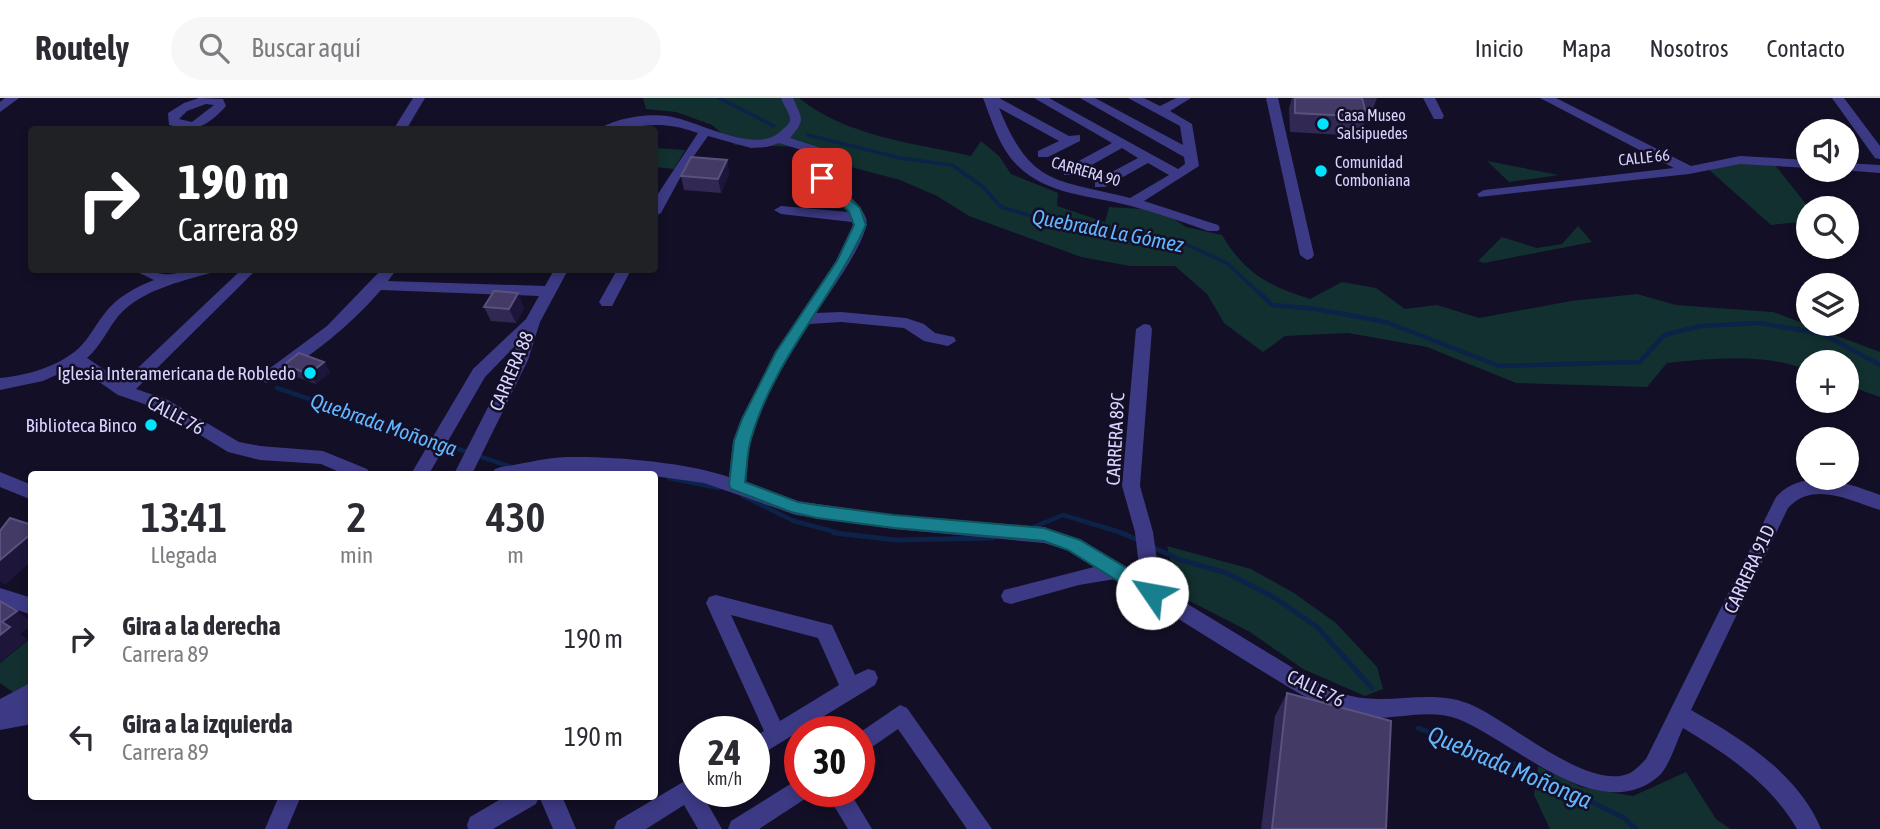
<!DOCTYPE html>
<html lang="es">
<meta charset="utf-8">
<style>
body{margin:0;font-family:"Asap Condensed",sans-serif;background:#f7f7f7;color:#2b2b33;height:100vh;display:flex;flex-direction:column;font-size:26px;white-space:nowrap}
*{box-sizing:border-box;margin:0}
p{font-size:23px;color:#7c7c81}
.icon{flex:none;width:38px;height:38px;fill:none;stroke:currentColor;stroke-width:2;stroke-linecap:round;stroke-linejoin:round}
.map{position:relative;flex:1;overflow:hidden}
.details{position:absolute;left:28px;top:373px;width:630px;height:329px;display:flex;flex-direction:column;background:#fff;border-radius:7px;box-shadow:0 4px 10px #0003}
.details>*{flex:none}
.top-card{position:absolute;left:28px;top:28px;width:630px;height:147px;border-radius:7px;box-shadow:0 4px 10px #0003;background:#202124;color:#fff;overflow:hidden}
.tools{position:absolute;left:1796px;top:21px;display:grid;gap:14px}
.tools a{display:grid;place-items:center;width:63px;height:63px;border-radius:50%;background:#fff;box-shadow:0 4px 10px #0003;font-size:35px}
.speed{position:absolute;left:679px;top:618px;display:flex;gap:14px;font-size:35px;font-weight:700;text-align:center}
.speed>*{display:grid;place-content:center;width:91px;height:91px;border-radius:50%;background:#fff;box-shadow:0 4px 10px #0003;line-height:1}
.speed small{font-size:18px;font-weight:400}
.speed .limit{border:10px solid #d22;background:#fff;color:#111}
.pin{position:absolute;display:grid;place-items:center;width:60px;height:60px;color:#fff;margin:-30px;border-radius:14px;box-shadow:0 4px 10px #0006}
.me{position:absolute;width:77px;margin:-38px;rotate:303deg;stroke-linejoin:round;filter:drop-shadow(0 0 5px #0008)}
.turn{display:flex;align-items:center;gap:24px;height:147px;padding:0 35px;font-size:32px}
.turn .icon{width:91px;height:91px;stroke-width:2.5}
.turn b{display:block;font-size:49px;line-height:60px}
.eta{display:flex;justify-content:space-evenly;align-items:center;height:119px;text-align:center}
.eta b{font-size:42px;font-weight:600;line-height:49px}
ul{padding:0;list-style:none}
li{display:flex;align-items:center;gap:21px;height:98px;padding:0 35px}
li div{flex:1}
li b{display:block;font-size:26px}
li em{font-style:normal}
header{display:flex;align-items:center;gap:42px;box-sizing:border-box;height:98px;padding:0 35px;background:#fff;border-bottom:2px solid #e1e1e2}
header strong{font-size:33px}
nav{display:flex;gap:38px;margin-inline-start:auto;font-size:24px}
.search{width:490px;height:63px;background:#f7f7f7;display:flex;align-items:center;gap:18px;box-sizing:border-box;padding:0 24px;border-radius:38px;color:#7c7c81;font-size:26px}
.map>svg:first-child{display:block}
</style>
<header>
<strong>Routely</strong>
<div class="search"><svg class="icon" aria-label="search" viewBox="0 0 24 24"><circle cx="10" cy="10" r="6"/><path d="M15 15l6 6"/></svg>Buscar aquí</div>
<nav><a>Inicio</a><a>Mapa</a><a>Nosotros</a><a>Contacto</a></nav>
</header>
<div class="map">
<svg width="1880" height="731" viewBox="0 0 1880 731">
<rect width="100%" height="100%" fill="#130f26"/>
<path fill="#12302f" d="M643 0H799C845 38 914 45 971 58L981 43 999 58 1011 76 1058 95 1057 108 1105 124 1109 109 1160 112 1186 129 1222 137C1244 175 1269 188 1310 201L1342 184 1376 190 1405 211 1437 207 1479 220 1571 203 1637 196 1676 207 1773 214 1880 254V299L1846 287V264H1808V272C1763 255 1714 260 1667 265L1647 289 1516 285 1427 249 1348 235 1285 238 1263 254 1224 225 1207 196 1175 168H1130L1081 159 969 118 937 98 900 82 836 65 809 49 735 47 712 27 676 14 646 11Z
M654 50H655L685 52 674 71 655 69Z
M1487 63 1559 77 1509 84Z
M1738 64 1775 67 1809 110 1808 123 1771 127 1707 70Z
M1578 128 1592 144 1484 165 1478 163 1502 139 1537 150 1562 146Z
M1167 448 1251 471 1294 495 1336 525 1377 569 1383 591 1365 598 1303 571 1250 534 1184 500 1174 478Z
M31 540V584L16 596 0 585V565Z
M1538 668 1581 689 1633 698 1686 674 1716 721 1730 731H1550L1534 697Z"/>
<g fill="none" stroke-linecap="round" stroke-linejoin="round">
<path stroke="#0c2248" stroke-width="3.5" d="M719 0 774 28
M808 37 900 60 952 67 982 88 1001 109 1077 131 1183 145 1227 165 1260 196"/>
<path stroke="#0c2248" stroke-width="4.5" d="M1259 194 1272 207 1316 211 1386 224 1499 268 1640 264 1664 237 1701 228 1760 225 1823 236 1880 267
M277 290 435 343
M443 346 511 369
M553 376 569 372
M669 380 719 390
M743 398 794 423 843 436
M1031 430 1063 417 1126 436"/>
<path stroke="#0c2248" stroke-width="5" d="M834 435 896 442 993 440
M1121 435 1141 443
M1152 449 1181 462 1227 475 1275 500 1317 529 1372 590
M1418 630 1517 667 1624 720 1636 731"/>
<path fill="#3d3a85" fill-rule="evenodd" d="M5 0H19L0 14V4Z
M199 0 223 1 226 8C205 31 195 33 169 27L168 15 184 5ZM206 6 214 7 192 24 179 21 187 13Z
M413 0H425L406 32H393Z
M781 0H793C803 22 805 22 790 40L821 50 826 60V76C838 88 860 104 866 120 872 137 827 198 816 215L841 214 906 220 924 226 935 235 954 239 956 243 948 248 924 243 904 230 841 224 809 226C788 259 761 303 751 342 747 356 748 371 746 385L797 403 894 417 1044 429 1081 442 1140 477 1135 434 1122 388 1136 231 1144 226 1150 227 1152 231 1140 388 1153 434 1161 490C1199 513 1237 536 1275 559 1299 573 1324 592 1351 598 1390 607 1429 591 1467 605 1507 620 1588 695 1630 675 1636 672 1642 665 1646 661L1776 399C1803 369 1848 385 1880 397V412C1851 403 1813 382 1788 410L1691 612C1742 641 1798 675 1821 731H1797C1771 686 1727 656 1683 630 1676 645 1670 666 1660 677 1600 731 1514 643 1458 621 1424 608 1384 627 1348 617 1314 607 1284 586 1254 568 1207 539 1161 510 1115 481L1079 487 1011 506 1004 504 1001 498 1004 492 1094 469 1067 452 1044 445 894 431 796 417 704 385 654 378V376L565 373 543 376H492L495 371 501 369C522 366 545 360 566 359 613 358 685 364 729 379L733 343 742 321 775 254 836 163 853 127 852 124 781 116 774 112 781 108 849 114 812 77 811 55 779 45 767 49 751 50 708 38 686 69 661 115 654 119V102L698 35C653 19 640 32 598 32 614 20 647 15 667 18 698 22 755 58 781 33 785 29 791 26 790 20 789 14 783 6 781 0Z
M983 0H999L1069 38 1080 37V43L1048 59H1038V53L1059 43 999 10C1031 89 1056 81 1130 100L1169 77 1148 65 1105 89H1095V83L1138 60 1122 50 1074 77H1064V71L1112 45 1034 0H1049L1178 71 1185 66 1184 59 1080 0H1095L1183 47 1180 28 1128 0H1144L1160 8 1176 0H1191L1170 13 1192 26 1199 68 1144 103 1218 127 1220 130 1218 133H1208C1183 124 1157 115 1131 108 1093 98 1046 97 1017 67 999 49 992 23 983 0Z
M1266 0H1278L1314 157 1312 160 1307 162 1300 157Z
M1423 0H1435L1444 18 1442 21H1434Z
M1540 0H1556L1691 68 1740 58 1808 62V70L1740 66 1689 76 1479 99 1477 96 1484 92 1674 70Z
M1832 0H1844L1880 48V61L1875 60Z
M1846 65 1880 67V75L1841 72H1846Z
M133 172C146 171 164 178 172 176 186 174 198 171 212 172L210 175C179 184 143 192 120 216 108 230 101 248 87 260L123 284 241 172H256L136 291 168 302 239 344 260 348 323 353 367 371 370 376H344L321 366 260 362 228 354 156 310 118 297 76 268 43 283 0 292V280C28 277 58 269 79 250 90 239 96 226 105 215 117 199 136 189 154 182Z
M381 172H396L388 183 545 188 554 172H568L540 224 528 262 472 376H454L512 262 517 246 485 279 429 376H411L473 271 526 221 539 198 381 192C349 229 312 257 272 283L266 285 258 279 327 228Z
M617 172H631L612 208H602L599 204Z
M0 374 32 387V402L0 389Z
M0 490 32 500V517L0 506Z
M716 497 832 527 855 577 868 571 875 573 878 580 875 587 754 661V639L764 633 706 505 709 499ZM731 517 818 540 839 587 780 623Z
M32 584V604L27 607 32 606V626L0 632V601Z
M900 607 907 610 992 731H967L898 631 859 658V635Z
M695 677V693H704L702 696 722 731H698L684 707 646 731H614L617 723Z
M800 680V693H810L808 699 759 731H728L731 723Z
M825 693H849L872 731H848Z
M279 698H301L287 731H265Z
M506 698H562L576 731H553L539 698 536 706 493 731H468L467 727 470 719Z"/>
</g>
<path fill="#312854" d="M1292 0H1377L1371 16H1366L1367 19 1360 38 1290 34 1289 10Z
M727 62 729 76 721 95 684 92 681 78Z
M484 209 524 210 516 225 491 223Z
M324 264 330 274 316 286 291 277 284 267Z
M1287 595 1386 731H1261L1275 618Z"/>
<path fill="#1d163a" d="M727 62 729 76 721 95 718 81Z
M518 195 524 210 516 225 509 211Z
M324 264 330 274 316 286 309 276Z
M32 435V463L5 487 0 483V462Z
M17 513 32 524V528L20 536 28 542 0 564V537L2 524Z"/>
<path fill="#433a66" stroke="#5a527e" stroke-width="2" d="M1295 0H1362L1367 19 1295 15Z
M691 59 727 62 718 81 681 78Z
M494 193 518 195 509 211 484 209Z
M299 255 324 264 309 276 284 267Z
M10 420 32 427V435L0 462V433Z
M0 503 17 513 2 524 10 529 0 537Z
M1287 595 1391 623 1386 731H1272Z"/>
<path fill="#187f8f" stroke="#10535d" stroke-width="2" d="M822 77 860 110 866 127C833 201 773 262 751 341 747 354 747 370 745 384L798 404 817 407 894 417 1044 430 1080 442 1158 489 1160 495 1158 500 1152 502 1145 500 1068 452 1044 443 894 430 817 420 791 414 731 391 729 387 734 343 742 321 776 254 837 163 854 127 849 114 816 80Z"/>
<g fill="#00e5ff" stroke="#130f26" stroke-width="2.5">
<circle cx="1323" cy="26" r="7"/>
<circle cx="1321" cy="73" r="7"/>
<circle cx="310" cy="275" r="7"/>
<circle cx="151" cy="327" r="7"/>
</g>
<g text-anchor="middle" dominant-baseline="central" stroke-width="5" stroke-linejoin="round" paint-order="stroke">
<g font-size="16" fill="#d9d4ff" stroke="#130f26" text-anchor="start">
<text x="1337" y="17">Casa Museo<tspan x="1337" dy="18">Salsipuedes</tspan></text>
<text x="1335" y="64">Comunidad<tspan x="1335" dy="18">Comboniana</tspan></text>
</g>
<g font-size="16" fill="#d9d4ff" stroke="#130f26">
<text transform="translate(1644 59) rotate(-6)">CALLE 66</text>
<text transform="translate(1086 73) rotate(16)">CARRERA 90</text>
</g>
<g font-size="19" fill="#d9d4ff" stroke="#130f26">
<text transform="translate(511 273) rotate(-67)">CARRERA 88</text>
<text transform="translate(176 317) rotate(28)">CALLE 76</text>
<text transform="translate(1115 341) rotate(-87)">CARRERA 89C</text>
<text transform="translate(1749 471) rotate(-65)">CARRERA 91D</text>
<text transform="translate(1316 590) rotate(26)">CALLE 76</text>
</g>
<g font-size="19" fill="#d9d4ff" stroke="#130f26" text-anchor="end">
<text x="296" y="275">Iglesia Interamericana de Robledo</text>
<text x="137" y="327">Biblioteca Binco</text>
</g>
<g font-size="21" font-style="italic" fill="#62b6ff" stroke="#130f26">
<text transform="translate(1108 132) rotate(11)">Quebrada La Gómez</text>
<text transform="translate(384 326) rotate(19)">Quebrada Moñonga</text>
</g>
<g font-size="24" font-style="italic" fill="#62b6ff" stroke="#130f26">
<text transform="translate(1510 669) rotate(23)">Quebrada Moñonga</text>
</g>
</g>
</svg>
<div class="tools">
<a><svg class="icon" aria-label="sound" viewBox="0 0 24 24"><path d="M4 9h4l5-4v14l-5-4H4zM17 9q2 3 0 6"/></svg></a>
<a><svg class="icon" aria-label="search" viewBox="0 0 24 24"><circle cx="10" cy="10" r="6"/><path d="M15 15l6 6"/></svg></a>
<a><svg class="icon" aria-label="layers" viewBox="0 0 24 24"><path d="M12 4l9 5-9 5-9-5zM3 14l9 5 9-5"/></svg></a>
<a>+</a>
<a>−</a>
</div>
<div class="speed"><div>24<small>km/h</small></div><div class="limit">30</div></div>
<div class="pin" style="left:822px;top:80px;background:#d93025"><svg class="icon" aria-label="arrive" viewBox="0 0 24 24"><path d="M6 21V4h12l-3 4 3 4H6"/></svg></div>
<svg class="me" style="left:1152px;top:495px" viewBox="-20 -20 40 40"><circle r="19" fill="#fff"/><path d="M0-13L10 11 0 6-10 11z" fill="#187f8f"/></svg>
<div class="top-card">
<div class="turn"><svg class="icon" aria-label="right" viewBox="0 0 24 24"><path d="M7 20v-9h11M14 6l5 5-5 5"/></svg><div><b>190 m</b>Carrera 89</div></div>
</div>
<section class="details">
<div class="eta">
<div><b>13:41</b><p>Llegada</p></div>
<div><b>2</b><p>min</p></div>
<div><b>430</b><p>m</p></div>
</div>
<ul>
<li><svg class="icon" aria-label="right" viewBox="0 0 24 24"><path d="M7 20v-9h11M14 6l5 5-5 5"/></svg><div><b>Gira a la derecha</b><p>Carrera 89</p></div><em>190 m</em></li>
<li><svg class="icon" aria-label="left" viewBox="0 0 24 24"><path d="M17 20v-9H6M10 6l-5 5 5 5"/></svg><div><b>Gira a la izquierda</b><p>Carrera 89</p></div><em>190 m</em></li>
</ul>
</section>
</div>
